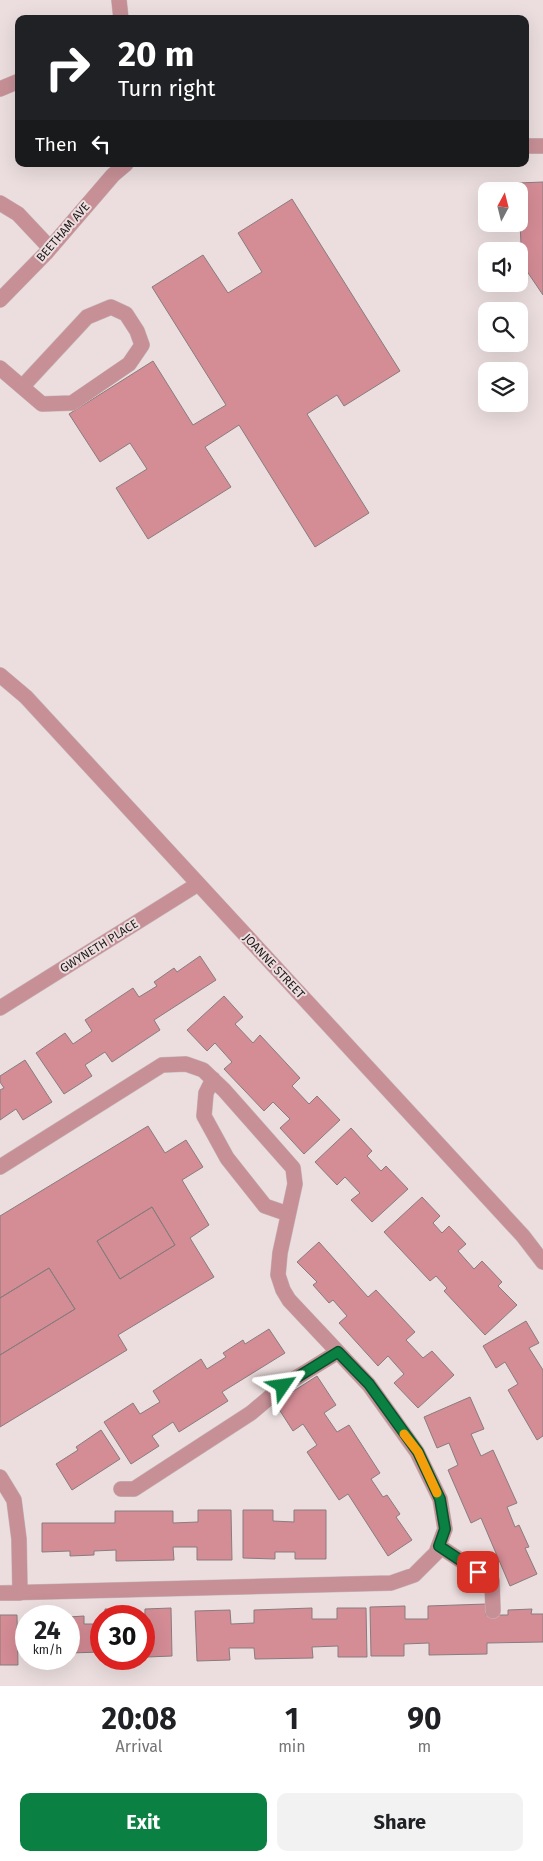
<!DOCTYPE html>
<style>
body{margin:0;font-family:"Fira Sans",sans-serif;background:#f2f2f2;color:#202124;height:100vh;display:flex;flex-direction:column;font-size:19px;white-space:nowrap}
*{box-sizing:border-box;margin:0}
p{font-size:16px;color:#757577}
.icon{flex:none;width:28px;height:28px;fill:none;stroke:currentColor;stroke-width:2;stroke-linecap:round;stroke-linejoin:round}
.map{position:relative;height:1686px;overflow:hidden}
.side{display:flex;flex-direction:column;background:#fff;flex:1}
.side>*{flex:none}
.banner{position:absolute;left:15px;top:15px;width:514px;height:152px;border-radius:10px;box-shadow:0 5px 20px #0002;background:#202124;color:#fff;overflow:hidden}
.needle{width:32px;rotate:7deg}
.buttons{position:absolute;left:478px;top:182px;display:grid;gap:10px}
.buttons a{display:grid;place-items:center;width:50px;height:50px;border-radius:10px;background:#fff;box-shadow:0 5px 20px #0002;font-size:25px}
.speed{position:absolute;left:15px;top:1605px;display:flex;gap:10px;font-size:25px;font-weight:700;text-align:center}
.speed>*{display:grid;place-content:center;width:65px;height:65px;border-radius:50%;background:#fff;box-shadow:0 5px 20px #0002;line-height:1}
.speed small{font-size:12px;font-weight:400}
.speed .limit{border:8px solid #d22;background:#fff;color:#111}
.pin{position:absolute;display:grid;place-items:center;width:42px;height:42px;color:#fff;margin:-21px;border-radius:10px;box-shadow:0 2px 8px #0006}
.me{position:absolute;width:55px;margin:-28px;rotate:58deg;stroke-linejoin:round;filter:drop-shadow(0 0 4px #0008)}
.turn{display:flex;align-items:center;gap:18px;height:105px;padding:0 20px;font-size:22px}
.turn .icon{width:65px;height:65px;stroke-width:2.5}
.turn b{display:block;font-size:35px;line-height:42px}
.then{display:flex;align-items:center;height:48px;padding:0 20px;background:#0003;gap:10px;font-size:19px}
.eta{display:flex;justify-content:space-evenly;align-items:center;height:85px;text-align:center}
.eta b{font-size:30px;font-weight:700;line-height:35px}
.action{display:flex;gap:10px;margin-top:auto;padding:10px 20px}
.action a{flex:1;height:58px;border-radius:10px;background:#0b8043;color:#fff;font-size:20px;font-weight:700;line-height:58px;text-align:center}
.action a+a{background:#f2f2f2;color:#202124}
.map>svg:first-child{display:block}
</style>
<div class="map">
<svg width="543" height="1686" viewBox="0 0 543 1686">
<rect width="100%" height="100%" fill="#ecdedf"/>
<path fill="#d48c95" stroke="#897c7e" fill-rule="evenodd" d="M543 182V295L522 264 518 183Z
M292 199 400 371 344 406 337 395 307 414 369 513 315 547 239 425 205 447 231 487 148 539 116 488 147 469 130 443 100 462 69 414 153 361 193 425 226 405 152 287 203 255 228 293 262 272 238 233Z
M200 956 216 980 154 1020 160 1030 112 1062 105 1052 85 1065 92 1076 64 1094 36 1053 65 1033 73 1044 92 1031 85 1020 133 988 139 997 157 986 154 982 174 968 177 972Z
M224 996 243 1017 235 1024 253 1043 260 1035 300 1078 292 1086 309 1104 317 1096 340 1120 304 1154 280 1128 290 1119 273 1102 264 1111 224 1069 232 1062 215 1043 207 1051 187 1030Z
M25 1060 52 1102 23 1120 16 1109 0 1120V1090L4 1088 0 1082V1076Z
M148 1126 165 1153 186 1140 203 1167 182 1180 209 1225 190 1238 214 1277 118 1335 127 1350 0 1427V1355L75 1309 49 1268 0 1298V1216ZM152 1207 175 1245 120 1279 97 1241Z
M351 1128 372 1151 367 1156 381 1171 386 1166 408 1189 372 1222 351 1200 360 1193 345 1177 337 1185 315 1162Z
M422 1197 440 1216 433 1223 442 1233 449 1226 466 1244 458 1251 474 1269 482 1261 502 1282 498 1286 517 1305 485 1335 444 1291 447 1288 436 1276 430 1281 384 1232Z
M152 1207 175 1245 120 1279 97 1241Z
M319 1242 368 1297 376 1290 415 1332 406 1340 423 1358 432 1351 454 1375 418 1408 394 1383 404 1374 388 1356 378 1366 339 1323 347 1316 333 1300 329 1303 313 1285 317 1282 297 1262Z
M49 1268 75 1309 0 1355V1298Z
M526 1321 539 1343 529 1348 543 1370V1436L537 1440 508 1390 518 1384 505 1362 496 1368 483 1346Z
M269 1329 285 1353 222 1392 228 1401 179 1432 173 1422 152 1436 159 1446 131 1464 104 1422 133 1403 140 1414 160 1402 153 1391 201 1359 207 1369 226 1357 223 1353 243 1340 245 1344Z
M317 1376 336 1405 324 1413 337 1432 349 1425 380 1473 371 1479 383 1497 387 1495 400 1514 396 1517 412 1540 388 1556 348 1494 339 1500 307 1452 317 1445 303 1424 293 1431 275 1403Z
M470 1397 484 1429 471 1434 481 1456 493 1450 517 1503 507 1507 515 1527 519 1525 529 1547 525 1548 537 1574 510 1586 481 1518 471 1523 448 1470 458 1465 449 1443 437 1448 424 1417Z
M101 1430 120 1459 72 1490 56 1464 78 1450 76 1447Z
M198 1510H231L232 1560H197V1547H173L174 1560 116 1561V1550L94 1551V1555L70 1556V1551L42 1552V1523H115V1511H173V1523L198 1522Z
M243 1510H273V1521L294 1522V1510H326V1559H295V1552H275V1559L243 1558Z
M486 1604V1615H508V1610L532 1609 531 1614H543V1642L487 1643V1654L429 1655V1643L404 1644V1656H371L370 1607 405 1606V1619H428V1606Z
M171 1608 172 1656 147 1657V1648H144L145 1609Z
M312 1608V1619H337V1608H366L367 1657H338V1646L312 1647 313 1658 255 1659 254 1648H229L230 1660 197 1661 195 1611 230 1610 231 1624 254 1623V1610Z
M105 1609H131L132 1616H105Z
M0 1615H17L18 1665H0Z
M84 1616V1624H101V1652L69 1653V1617Z"/>
<g fill="none" stroke-linecap="round" stroke-linejoin="round">
<g stroke="#c7bbbc" stroke-width="16">
<path id="minor" d="M119 0 121 19
M0 89 19 81
M525 146H543
M0 203 18 214 50 248
M0 300 46 253 113 175 126 164
M0 368 42 404 72 403 129 364 142 345 137 331 126 314 111 307 87 317 22 387
M0 675 26 697 523 1236 543 1262
M0 1008 198 884
M213 1079 206 1093 204 1116 227 1158 265 1206 288 1214
M0 1167 162 1065 186 1064 203 1070 224 1090 293 1168 295 1184 280 1253 278 1275 283 1290 289 1300 369 1385 417 1452 440 1499 445 1529 436 1553 414 1575 391 1583 0 1593
M0 1477 14 1500 19 1539 20 1593
M121 1489H134L251 1413 283 1386 338 1352
M439 1546 492 1581 493 1611"/>
</g>
<use href="#minor" stroke="#c79097" stroke-width="15"/>
</g>
<g fill="none" stroke-linecap="round" stroke-linejoin="round">
<g stroke="#07532c" stroke-width="12">
<path id="route" d="M283 1386 338 1352 369 1384 418 1452 440 1499 445 1529 439 1546 478 1572"/>
</g>
<use href="#route" stroke="#0b8043" stroke-width="9"/>
<path stroke="#f59e0b" stroke-width="9" d="M404 1434 418 1452 437 1493"/>
</g>
<g text-anchor="middle" dominant-baseline="central" stroke-width="4" stroke-linejoin="round" paint-order="stroke">
<g font-size="12" fill="#1e191a" stroke="#ecdedf">
<text transform="translate(63 232) rotate(-49)">BEETHAM AVE</text>
<text transform="translate(99 946) rotate(-32)">GWYNETH PLACE</text>
<text transform="translate(274 966) rotate(47)">JOANNE STREET</text>
</g>
</g>
</svg>
<div class="buttons">
<a><svg class="needle" viewBox="-14 -14 28 28"><path d="M0-13l5 13h-10z" fill="#e53935"/><path d="M0 13l5-13h-10z" fill="#757577"/></svg></a>
<a><svg class="icon" aria-label="sound" viewBox="0 0 24 24"><path d="M4 9h4l5-4v14l-5-4H4zM17 9q2 3 0 6"/></svg></a>
<a><svg class="icon" aria-label="search" viewBox="0 0 24 24"><circle cx="10" cy="10" r="6"/><path d="M15 15l6 6"/></svg></a>
<a><svg class="icon" aria-label="layers" viewBox="0 0 24 24"><path d="M12 4l9 5-9 5-9-5zM3 14l9 5 9-5"/></svg></a>
</div>
<div class="speed"><div>24<small>km/h</small></div><div class="limit">30</div></div>
<div class="pin" style="left:478px;top:1572px;background:#d93025"><svg class="icon" aria-label="arrive" viewBox="0 0 24 24"><path d="M6 21V4h12l-3 4 3 4H6"/></svg></div>
<svg class="me" style="left:283px;top:1386px" viewBox="-20 -20 40 40"><path d="M0-17L14 15 0 8-14 15z" fill="#0b8043" stroke="#fff" stroke-width="4"/></svg>
<div class="banner">
<div class="turn"><svg class="icon" aria-label="right" viewBox="0 0 24 24"><path d="M7 20v-9h11M14 6l5 5-5 5"/></svg><div><b>20 m</b>Turn right</div></div>
<div class="then">Then<svg class="icon" aria-label="left" viewBox="0 0 24 24"><path d="M17 20v-9H6M10 6l-5 5 5 5"/></svg></div>
</div>
</div>
<section class="side">
<div class="eta">
<div><b>20:08</b><p>Arrival</p></div>
<div><b>1</b><p>min</p></div>
<div><b>90</b><p>m</p></div>
</div>
<div class="action"><a>Exit</a><a>Share</a></div>
</section>
